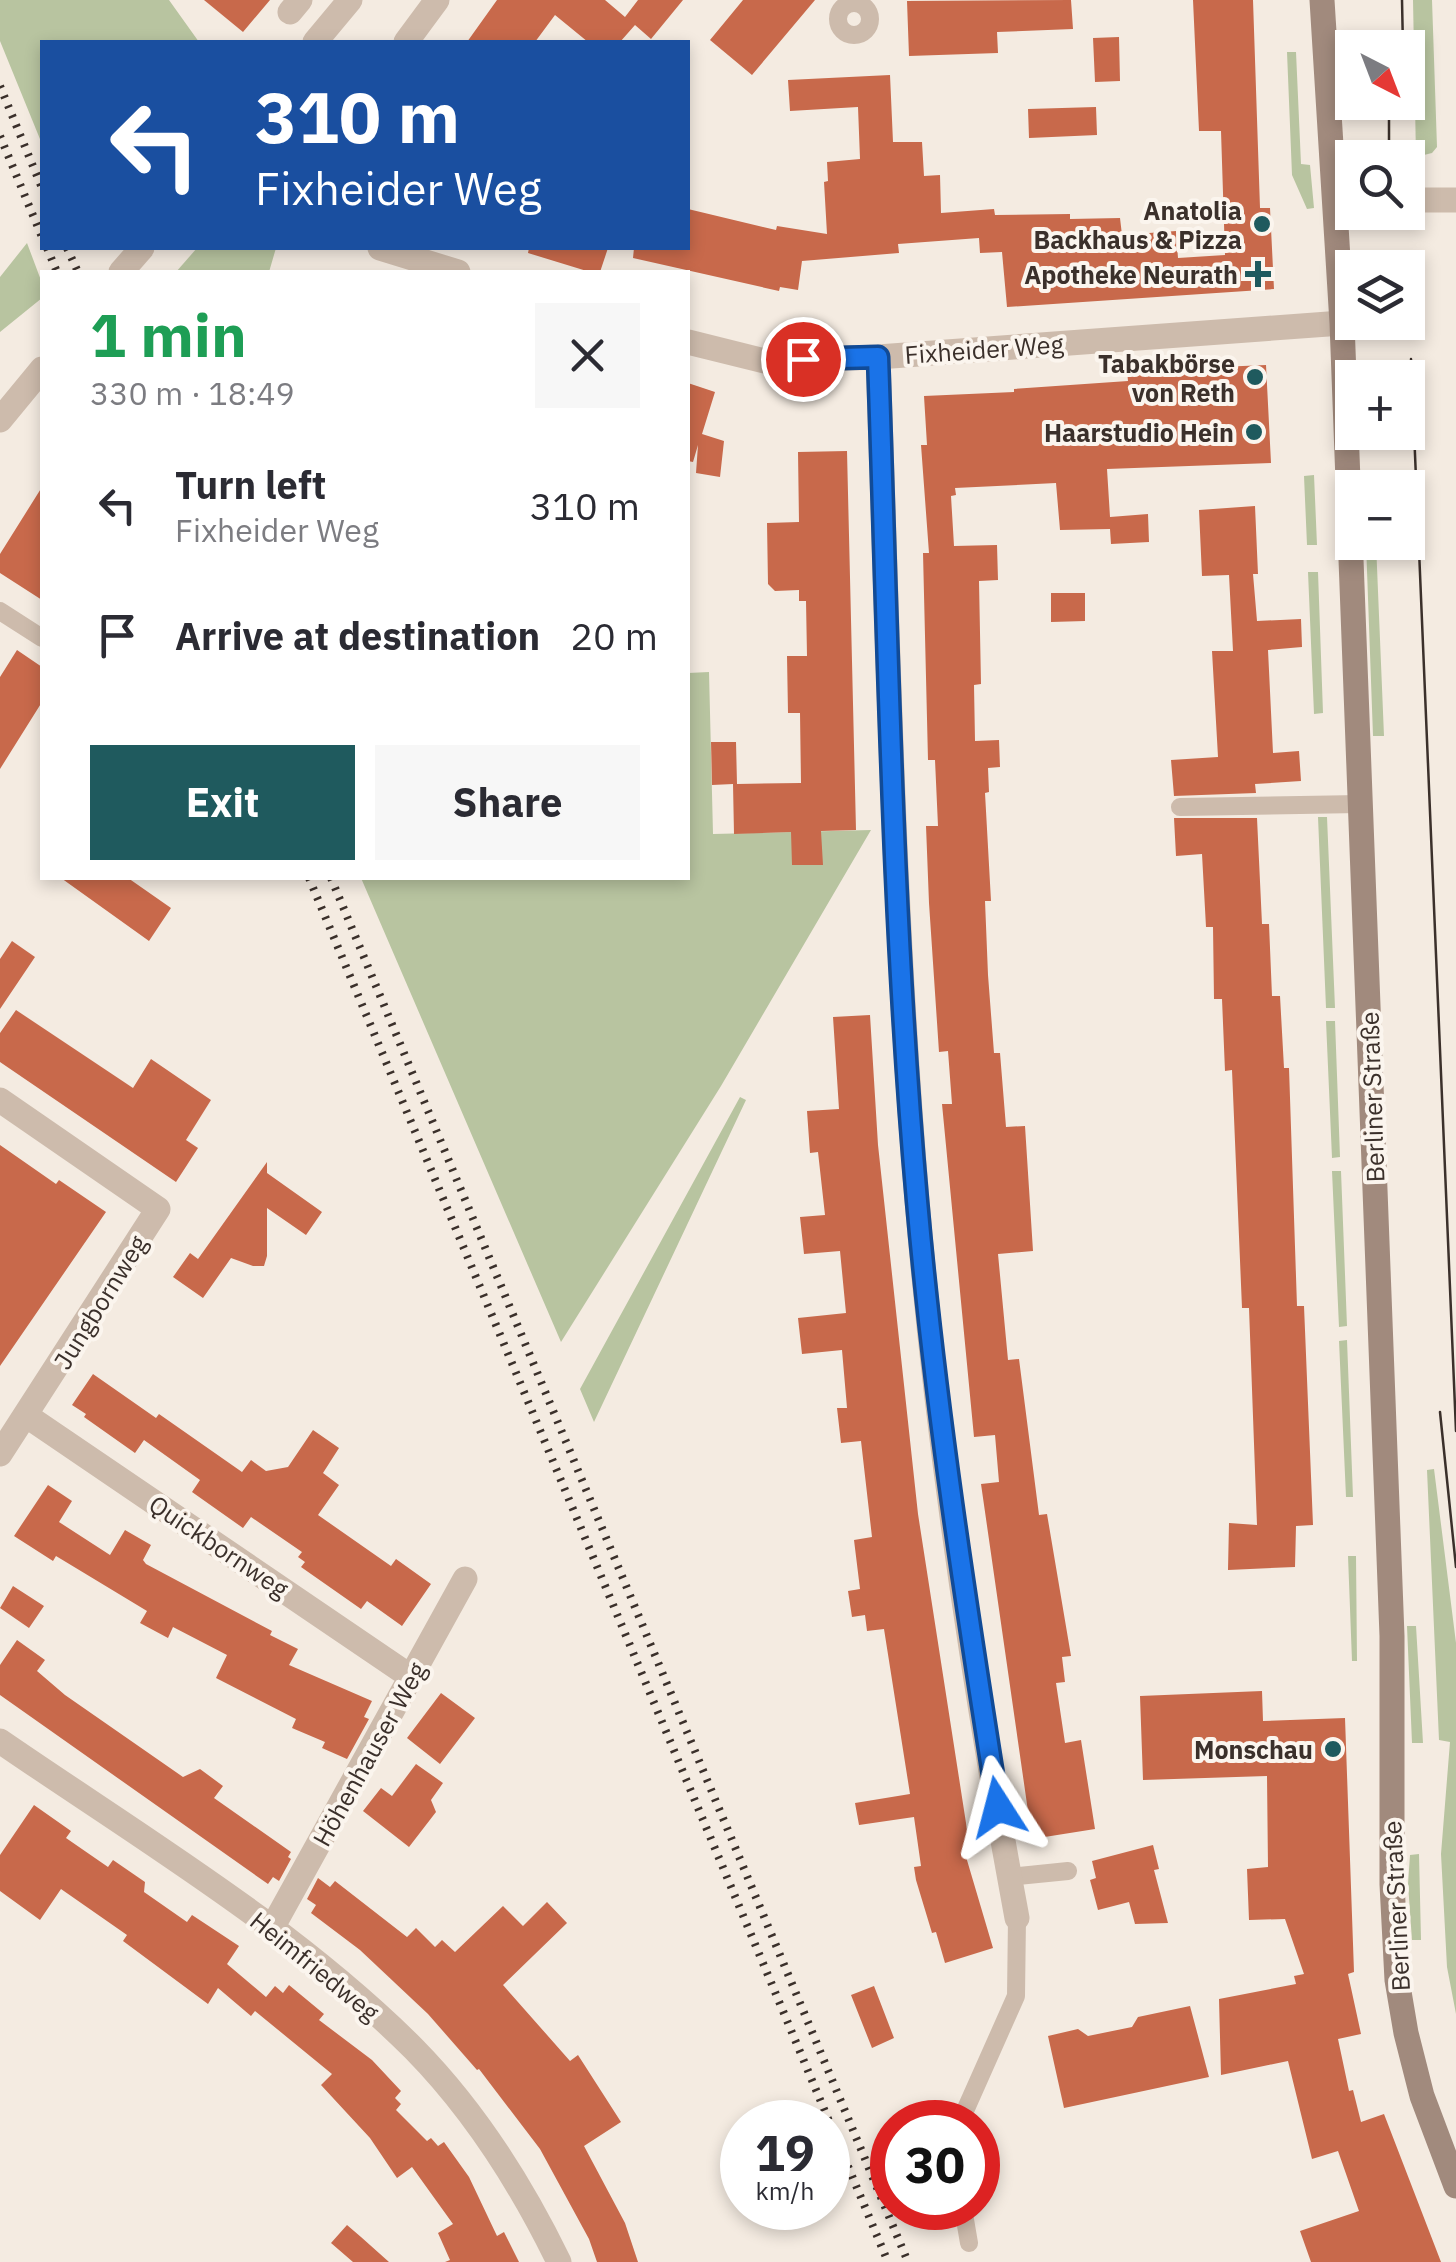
<!DOCTYPE html>
<meta charset="utf-8">
<style>
body{margin:0;font-family:"IBM Plex Sans",sans-serif;background:#f7f7f7;color:#2b2b33;height:100vh;display:flex;flex-direction:column;font-size:38px;white-space:nowrap}
*{box-sizing:border-box;margin:0}
p{font-size:32px;color:#7c7c81}
.icon{flex:none;width:55px;height:55px;fill:none;stroke:currentColor;stroke-width:2;stroke-linecap:round;stroke-linejoin:round}
.map{position:relative;flex:1;overflow:hidden}
.drawer{position:absolute;left:40px;top:270px;width:650px;height:610px;display:flex;flex-direction:column;background:#fff;border-radius:0px;box-shadow:0 5px 15px #0003}
.drawer>*{flex:none}
.guide{position:absolute;left:40px;top:40px;width:650px;height:210px;border-radius:0px;box-shadow:0 5px 15px #0003;background:#1a4fa0;color:#fff;overflow:hidden}
.needle{width:65px;rotate:138deg}
.fabs{position:absolute;left:1335px;top:30px;display:grid;gap:20px}
.fabs a{display:grid;place-items:center;width:90px;height:90px;border-radius:0px;background:#fff;box-shadow:0 5px 15px #0003;font-size:50px}
.speed{position:absolute;left:720px;top:2100px;display:flex;gap:20px;font-size:50px;font-weight:700;text-align:center}
.speed>*{display:grid;place-content:center;width:130px;height:130px;border-radius:50%;background:#fff;box-shadow:0 5px 15px #0003;line-height:1}
.speed small{font-size:25px;font-weight:400}
.speed .limit{border:15px solid #d22;background:#fff;color:#111}
.pin{position:absolute;display:grid;place-items:center;width:85px;height:85px;color:#fff;margin:-42px;border:5px solid #fff;border-radius:50%;box-shadow:0 2px 10px #0007}
.me{position:absolute;width:110px;margin:-55px;rotate:351deg;stroke-linejoin:round;filter:drop-shadow(0 0 8px #0008)}
.turn{display:flex;align-items:center;gap:35px;height:210px;padding:0 50px;font-size:45px}
.turn .icon{width:130px;height:130px;stroke-width:2.5}
.turn b{display:block;font-size:70px;line-height:85px}
.round{display:grid;place-items:center;flex:none;width:105px;height:105px;border-radius:0px;background:#f7f7f7}
.overview{display:flex;align-items:center;justify-content:space-between;height:170px;padding:0 50px}
h1{font-size:60px;font-weight:800;line-height:75px;color:#1e9e55}
.action{display:flex;gap:20px;margin-top:auto;padding:20px 50px}
.action a{flex:1;height:115px;border-radius:0px;background:#1f5a5e;color:#fff;font-size:40px;font-weight:800;line-height:115px;text-align:center}
.action a+a{background:#f7f7f7;color:#2b2b33}
ul{padding:0;list-style:none}
li{display:flex;align-items:center;gap:30px;height:130px;padding:0 50px}
li div{flex:1}
li b{display:block;font-size:38px}
li em{font-style:normal}
.map>svg:first-child{display:block}
</style>
<div class="map">
<svg width="1456" height="2262" viewBox="0 0 1456 2262">
<rect width="100%" height="100%" fill="#f4ebe1"/>
<path fill="#b8c4a0" d="M0 0H169L199 42H42V144L0 41Z
M1413 0H1432L1437 147 1432 153 1416 157Z
M1287 52H1296L1301 164 1310 165 1314 208 1307 209 1292 175Z
M27 243 42 283V298L0 332V277Z
M197 248H276L269 272H176Z
M1314 475 1317 545H1307L1304 476Z
M1366 543H1376L1384 736H1373Z
M1308 572H1318L1323 713 1314 714Z
M709 672 713 834 871 830 721 1086 561 1342 361 878H688V673Z
M1318 817H1327L1335 1008H1326Z
M1326 1021H1335L1340 1157 1332 1158Z
M740 1097 746 1100 594 1422 580 1389Z
M1332 1171H1341L1347 1326 1339 1327Z
M1347 1340 1353 1497H1346L1339 1341Z
M1434 1469 1456 1643V2014L1447 1967 1441 1854 1450 1742 1439 1740 1427 1470Z
M1348 1556H1356L1357 1661H1352Z
M1407 1626H1416L1423 1743H1412Z
M1419 1854 1421 1940H1412L1408 1884 1410 1855Z"/>
<path fill="#c8694b" d="M204 0H270L243 32Z
M497 0H605L625 17 638 0H683L651 39 635 25 620 42H588L555 15 535 42H467Z
M743 0H815L752 75 710 40Z
M1071 0 1073 29 997 32 998 53 909 56 907 1Z
M1193 0H1253L1260 208H1270L1274 289 1007 307 1002 252 980 253 979 238 898 244 899 253 802 261 798 290 780 287 779 291 633 258 634 248H688V209L776 230 777 226 827 234 824 182 828 181 827 162 860 159 858 107 790 111 788 80 890 75 893 142H922L924 176 940 175 941 213 994 209 995 215 1070 214V219L1120 218 1122 235 1176 231 1178 258 1225 255 1221 131H1199Z
M1119 37 1120 81 1095 82 1093 38Z
M1096 107 1097 135 1029 138 1028 109Z
M529 248H608L600 272H590L528 253Z
M1266 365 1271 463 1107 469 1110 517 1148 514 1149 542 1111 544 1110 529 1060 530 1056 483 955 488 956 495 951 496 954 546 997 545 998 580 979 581 981 684 974 685 975 741 999 740 1000 767 988 768 989 792 985 793 991 901H985L988 975 994 1053H1000L1006 1127 1025 1126 1033 1251 998 1254 1008 1360 1019 1359 1039 1515 1047 1514 1071 1656 1062 1657 1065 1682 1056 1683 1065 1743 1081 1740 1095 1829 1032 1839 981 1484 999 1482 995 1435 974 1437 942 1104H952L948 1051 939 1052 929 903 926 826H938L935 760H928L923 553H929L921 445H927L924 396 1014 392V389L1128 381 1127 371Z
M688 383 715 392 702 434 724 441 720 477 696 473 698 445 693 462 688 461Z
M847 451 856 830 821 831 823 865H792L791 832 734 834 733 784 712 785 711 742H736L737 784 801 783 800 713H788L787 656H807L806 601H799V590L775 591 768 584 767 523 799 522 798 452Z
M42 487V600L0 573V554Z
M1255 506 1258 574H1253L1257 621 1301 619 1302 647 1268 650 1273 753 1299 751 1301 781 1255 784 1256 793 1174 796 1171 760 1218 757 1212 651H1233L1229 575 1202 576 1199 510Z
M1051 593H1085V621L1051 622Z
M17 650 42 667V702L0 769V677Z
M1174 818H1257L1262 924H1269L1272 996H1280L1284 1068H1289L1297 1306H1304L1313 1525 1296 1526 1295 1567 1228 1570 1229 1523 1257 1525 1249 1308H1242L1232 1070 1225 1071 1222 999H1214L1213 927H1206L1202 854 1176 856Z
M61 878H128L171 908 149 941Z
M12 941 35 957 0 1009V959Z
M16 1010 133 1088 151 1059 211 1100 186 1140 198 1148 176 1182 0 1062V1033Z
M870 1015 878 1145 918 1514 966 1823 969 1849 964 1850 993 1948 945 1963 936 1932 932 1933 916 1880 914 1867 921 1866 914 1817 859 1825 855 1803 910 1794 884 1629 867 1631 865 1615 852 1617 848 1591 860 1589 854 1540 872 1537 861 1441 841 1443 837 1408H847L842 1350 802 1354 798 1318 846 1313 840 1251 804 1254 800 1217 825 1215 818 1152 810 1153 807 1111 839 1109 833 1017Z
M0 1145 56 1184 59 1180 106 1212 0 1366Z
M267 1162V1173L322 1212 306 1235 267 1208V1256L264 1266H253L231 1258 203 1298 173 1277 190 1253 198 1259Z
M93 1374 156 1418 159 1414 242 1472 251 1460 266 1471 288 1467 313 1430 339 1448 323 1473 339 1485 318 1515 391 1566 396 1559 431 1584 402 1626 367 1601 361 1609 301 1567 305 1562 298 1557 302 1552 251 1517 243 1528 192 1492 200 1480 144 1440 135 1453 84 1417 86 1414 72 1405Z
M48 1485 72 1501 59 1522 110 1555 125 1530 151 1545 143 1560 146 1564 272 1631 270 1635 298 1649 289 1665 372 1701 364 1717 369 1719 347 1759 322 1748 325 1742 292 1728 296 1719 216 1678 227 1655 173 1627 168 1638 140 1623 147 1611 56 1556 53 1561 14 1536Z
M13 1586 44 1606 29 1628 0 1608Z
M17 1640 45 1660 37 1671 65 1695 183 1777 200 1769 223 1786 214 1798 291 1852 288 1857 291 1859 279 1881 273 1877 268 1884 0 1695V1665Z
M1262 1691 1263 1721 1345 1718 1354 1972 1348 1974 1361 2034 1338 2039 1349 2091 1353 2090 1361 2122 1384 2114 1441 2262H1311L1300 2231 1359 2211 1338 2151 1312 2159 1288 2061 1221 2075 1219 1999 1296 1984 1294 1976 1304 1974 1285 1919 1249 1920 1247 1869 1268 1867 1267 1776 1143 1780 1140 1696Z
M441 1693 475 1718 440 1764 407 1738Z
M416 1764 443 1783 431 1800 436 1812 409 1847 363 1811 381 1788 392 1796Z
M34 1805 71 1831 66 1838 108 1867 113 1860 145 1882 144 1892 187 1922 192 1915 239 1946 227 1964 266 1997 275 1986 283 1993 289 1985 324 2014 319 2020 372 2060 401 2091 395 2098 401 2104 396 2110 427 2141 431 2138 438 2146 444 2142 469 2177 497 2236 504 2232 519 2262H445L450 2260 438 2233 453 2224 412 2167 397 2178 370 2138 321 2085 332 2074 255 2011 251 2016 218 1988 208 2004 123 1941 127 1935 61 1889 40 1920 0 1891V1855Z
M1153 1845 1159 1869 1154 1870 1168 1923 1135 1924 1129 1902 1098 1910 1090 1880 1096 1878 1092 1861Z
M318 1878 330 1887 335 1881 407 1937 416 1928 435 1947 442 1940 455 1952 503 1906 523 1926 547 1902 567 1923 503 1985 570 2061 578 2055 621 2122 584 2146 625 2223 638 2262H597L589 2239 540 2149 479 2069 477 2070 428 2014 360 1950 311 1913 316 1905 307 1899Z
M874 1986 894 2038 872 2048 851 1995Z
M1190 2006 1209 2077 1064 2108 1048 2036 1078 2029 1088 2036 1132 2027 1138 2017Z
M347 2225 361 2237 389 2262H353L331 2243Z"/>
<g fill="none" stroke-linecap="round" stroke-linejoin="round">
<path stroke="#cdbbac" stroke-width="18" d="M838 19a16 16 0 1 1 32 0a16 16 0 1 1-32 0Z
M0 611 42 638
M1180 807 1360 804
M1009 1877 1068 1871
M960 2122 1016 1996 1017 1918
M963 2208 969 2243"/>
<path stroke="#cdbbac" stroke-width="25" d="M290 12 300 0
M406 42 437 0
M1408 200H1456
M380 248 458 272
M688 342 765 361 878 357 1342 323
M878 357C888 638 893 919 917 1200 937 1440 973 1681 1017 1918
M0 1100 158 1209 0 1454
M27 1416 411 1677
M0 1741C141 1838 293 1928 414 2049 474 2110 522 2186 559 2262
M272 1928 465 1579"/>
<path stroke="#cdbbac" stroke-width="25" d="M315 42 350 0
M121 272 142 248
M0 420 42 369"/>
<path stroke="#a18a7d" stroke-width="25" d="M1322 0 1342 323 1392 1636V1884L1397 1980 1406 2033 1422 2096 1456 2186"/>
<path stroke="#3b302b" stroke-width="2.5" d="M1402 0 1403 48
M1389 102V154
M1411 359 1456 1431
M1440 1412 1456 1567"/>
<path stroke="#3b302b" stroke-width="8" stroke-dasharray="2.5 8" stroke-linecap="butt" d="M0 86 42 188
M0 136 42 237
M47 248 57 272
M67 248 78 272
M309 878 888 2262
M331 878 908 2262"/>
</g>
<g fill="none" stroke-linecap="round" stroke-linejoin="round">
<g stroke="#114b97" stroke-width="25">
<path id="route" d="M803 359 878 357C888 638 892 920 917 1201 935 1404 966 1605 998 1807"/>
</g>
<use href="#route" stroke="#1a73e8" stroke-width="18"/>
</g>
<g fill="#1f5a5e" stroke="#fbf5ee" stroke-width="4">
<circle cx="1262" cy="224" r="10"/>
<path d="M1253 259h10v10h10v10h-10v10h-10v-10h-10v-10h10z"/>
<circle cx="1255" cy="377" r="10"/>
<circle cx="1254" cy="432" r="10"/>
<circle cx="1333" cy="1749" r="10"/>
</g>
<g text-anchor="middle" dominant-baseline="central" stroke-width="8" stroke-linejoin="round" paint-order="stroke">
<g font-size="25" font-weight="bold" fill="#3b302b" stroke="#fbf5ee" text-anchor="end">
<text x="1242" y="210">Anatolia<tspan x="1242" dy="29">Backhaus &amp; Pizza</tspan></text>
<text x="1238" y="274">Apotheke Neurath</text>
<text x="1235" y="363">Tabakbörse<tspan x="1235" dy="29">von Reth</tspan></text>
<text x="1234" y="432">Haarstudio Hein</text>
<text x="1313" y="1749">Monschau</text>
</g>
<g font-size="25" fill="#3b302b" stroke="#fbf5ee">
<text transform="translate(984 349) rotate(-4)">Fixheider Weg</text>
<text transform="translate(1372 1097) rotate(-92)">Berliner Straße</text>
<text transform="translate(100 1302) rotate(-58)">Jungbornweg</text>
<text transform="translate(219 1546) rotate(34)">Quickbornweg</text>
<text transform="translate(369 1754) rotate(-61)">Höhenhauser Weg</text>
<text transform="translate(1396 1906) rotate(-93)">Berliner Straße</text>
<text transform="translate(315 1966) rotate(39)">Heimfriedweg</text>
</g>
</g>
</svg>
<div class="fabs">
<a><svg class="needle" viewBox="-14 -14 28 28"><path d="M0-13l5 13h-10z" fill="#e53935"/><path d="M0 13l5-13h-10z" fill="#7c7c81"/></svg></a>
<a><svg class="icon" aria-label="search" viewBox="0 0 24 24"><circle cx="10" cy="10" r="6"/><path d="M15 15l6 6"/></svg></a>
<a><svg class="icon" aria-label="layers" viewBox="0 0 24 24"><path d="M12 4l9 5-9 5-9-5zM3 14l9 5 9-5"/></svg></a>
<a>+</a>
<a>−</a>
</div>
<div class="speed"><div>19<small>km/h</small></div><div class="limit">30</div></div>
<div class="pin" style="left:803px;top:359px;background:#d93025"><svg class="icon" aria-label="arrive" viewBox="0 0 24 24"><path d="M6 21V4h12l-3 4 3 4H6"/></svg></div>
<svg class="me" style="left:998px;top:1807px" viewBox="-20 -20 40 40"><path d="M0-17L14 15 0 8-14 15z" fill="#1a73e8" stroke="#fff" stroke-width="4"/></svg>
<div class="guide">
<div class="turn"><svg class="icon" aria-label="left" viewBox="0 0 24 24"><path d="M17 20v-9H6M10 6l-5 5 5 5"/></svg><div><b>310 m</b>Fixheider Weg</div></div>
</div>
<section class="drawer">
<div class="overview"><div><h1>1 min</h1><p>330 m · 18:49</p></div><a class="round"><svg class="icon" aria-label="close" viewBox="0 0 24 24"><path d="M6 6l12 12M18 6L6 18"/></svg></a></div>
<ul>
<li><svg class="icon" aria-label="left" viewBox="0 0 24 24"><path d="M17 20v-9H6M10 6l-5 5 5 5"/></svg><div><b>Turn left</b><p>Fixheider Weg</p></div><em>310 m</em></li>
<li><svg class="icon" aria-label="arrive" viewBox="0 0 24 24"><path d="M6 21V4h12l-3 4 3 4H6"/></svg><div><b>Arrive at destination</b></div><em>20 m</em></li>
</ul>
<div class="action"><a>Exit</a><a>Share</a></div>
</section>
</div>
